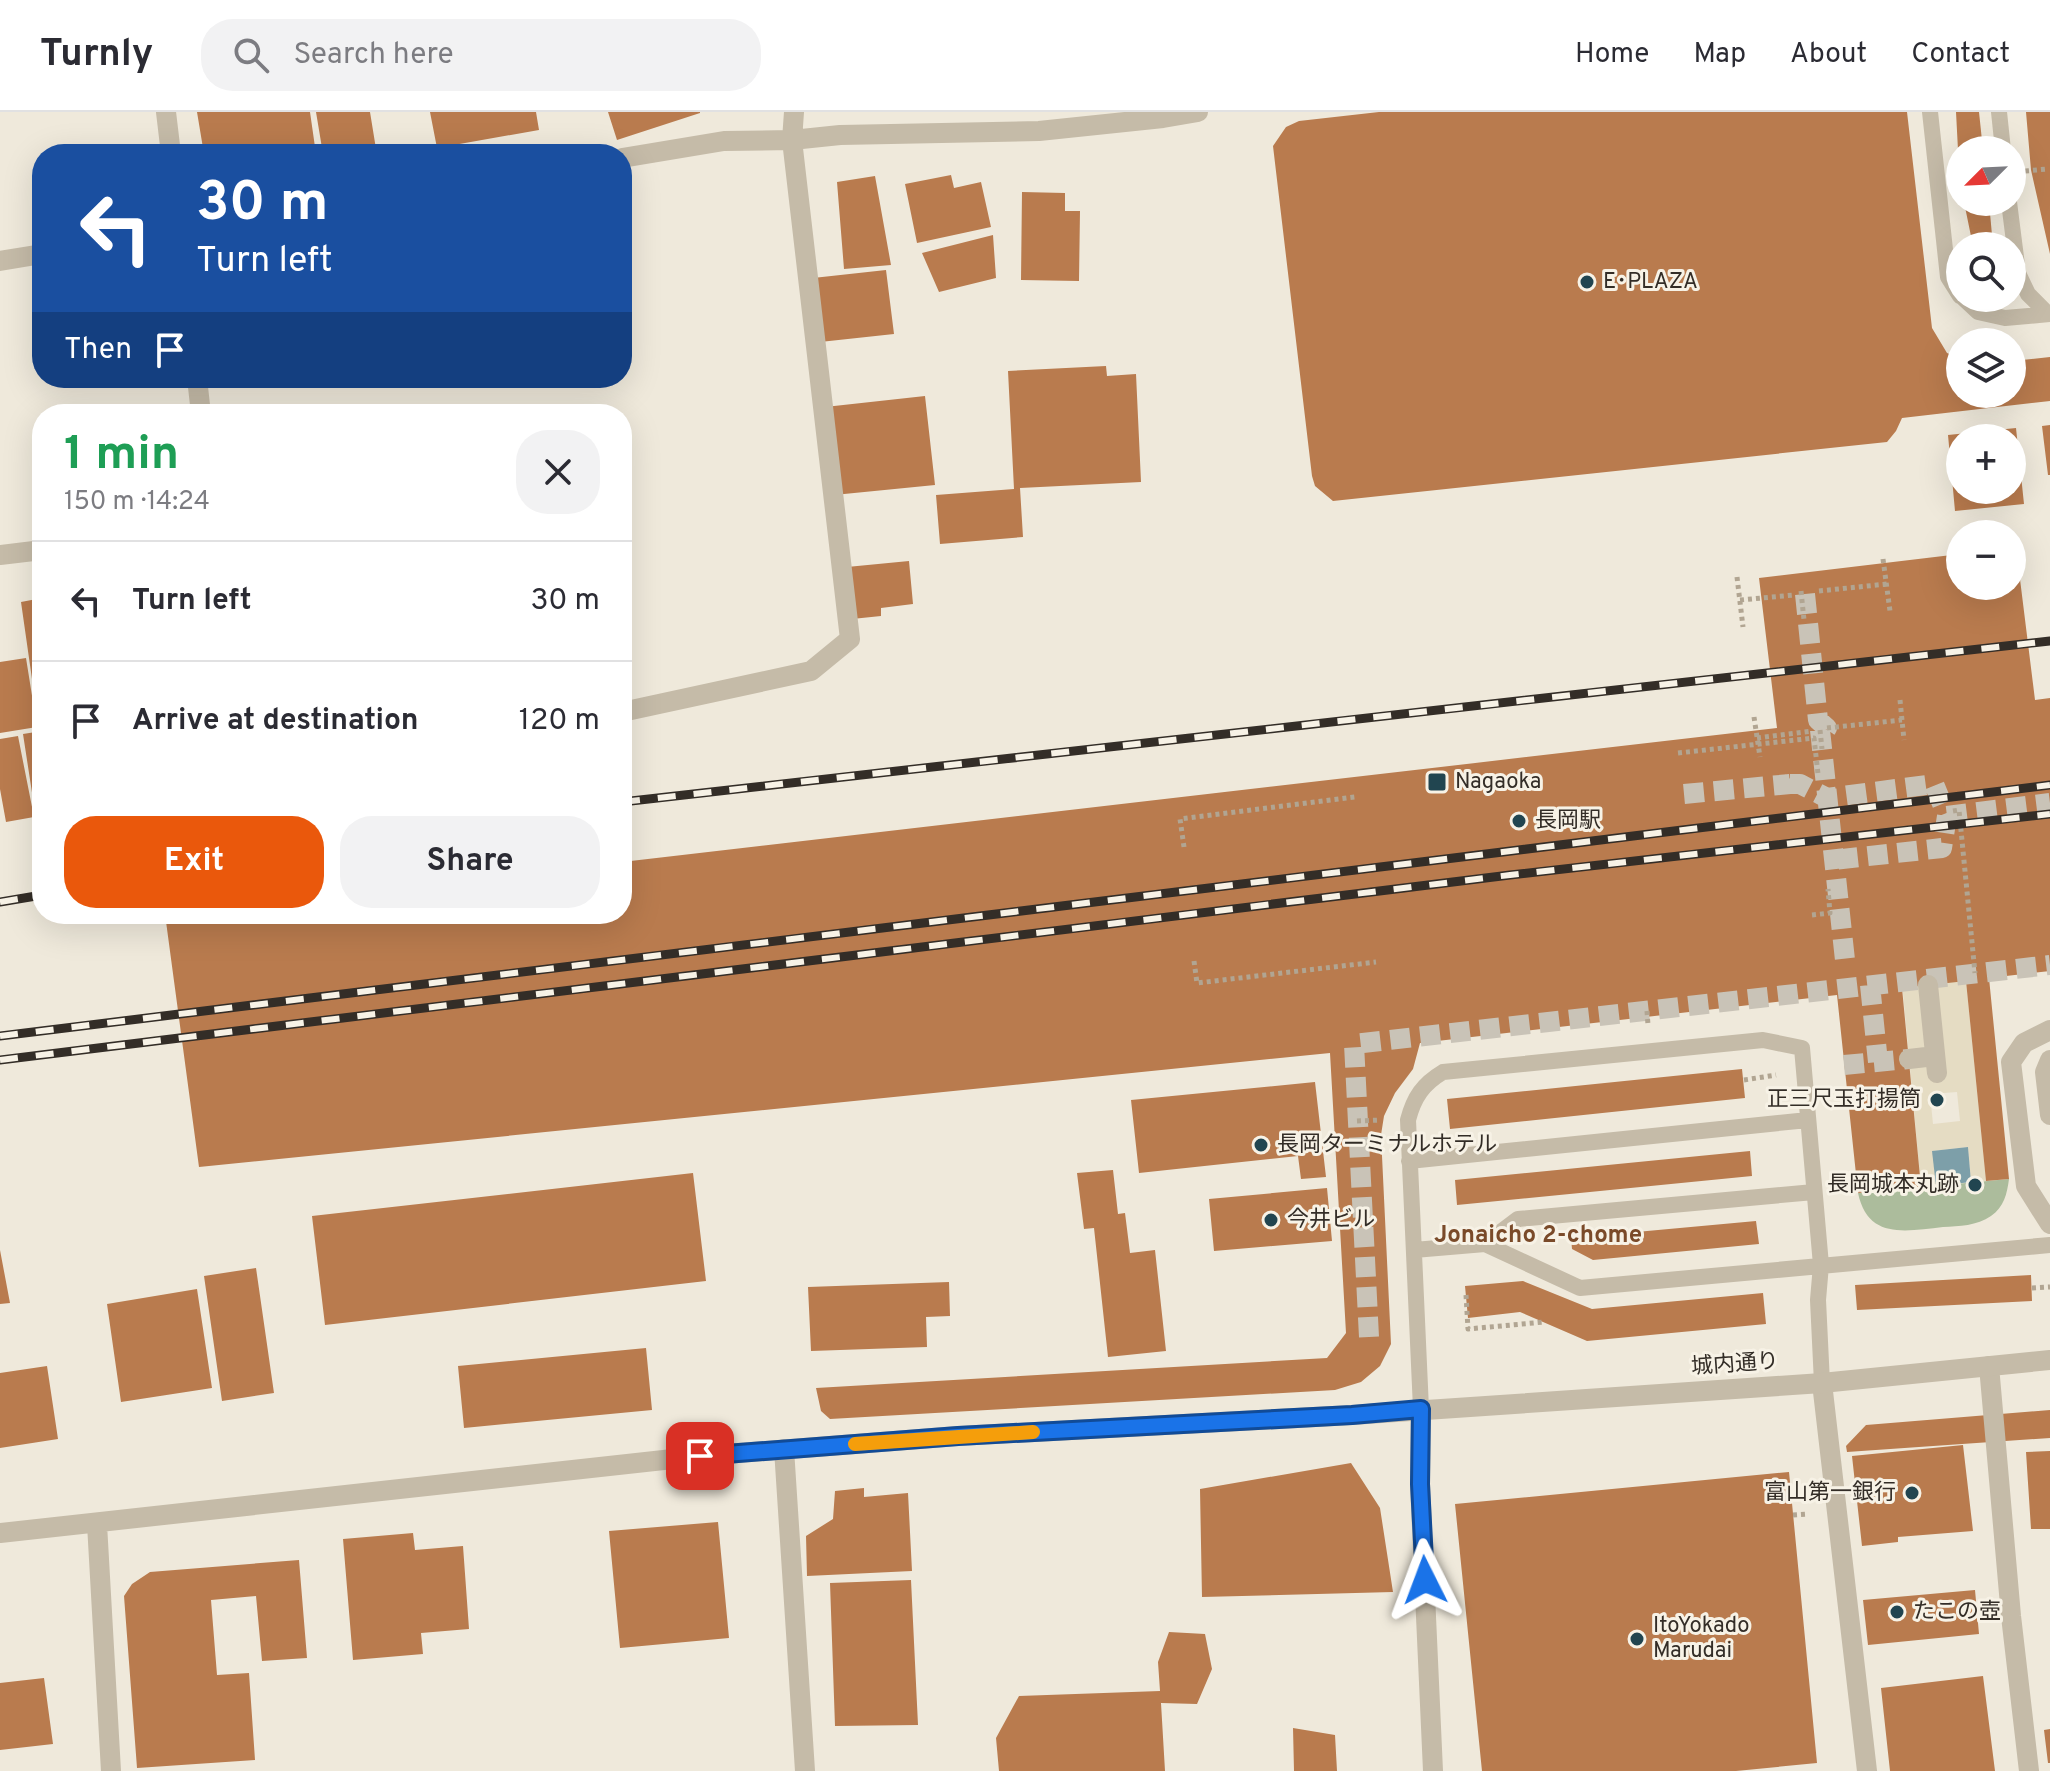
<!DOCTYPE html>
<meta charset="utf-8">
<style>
body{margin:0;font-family:Overpass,"Noto Sans JP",sans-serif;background:#f2f2f3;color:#2b2b33;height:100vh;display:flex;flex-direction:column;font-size:30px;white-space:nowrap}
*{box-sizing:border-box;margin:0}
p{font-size:26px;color:#7c7c81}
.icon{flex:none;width:44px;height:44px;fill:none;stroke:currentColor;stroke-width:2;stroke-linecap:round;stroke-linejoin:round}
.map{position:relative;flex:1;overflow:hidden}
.sheet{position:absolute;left:32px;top:292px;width:600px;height:520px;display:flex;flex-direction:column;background:#fff;border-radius:32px;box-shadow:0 8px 32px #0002}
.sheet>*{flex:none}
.guide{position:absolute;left:32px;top:32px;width:600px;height:244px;border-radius:32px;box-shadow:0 8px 32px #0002;background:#1a4fa0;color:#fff;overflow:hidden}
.needle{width:52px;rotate:246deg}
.buttons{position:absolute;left:1946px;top:24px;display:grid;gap:16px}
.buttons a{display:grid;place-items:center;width:80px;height:80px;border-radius:50%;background:#fff;box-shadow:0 8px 32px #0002;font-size:40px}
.pin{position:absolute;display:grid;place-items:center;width:68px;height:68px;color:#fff;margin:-34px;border-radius:16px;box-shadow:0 4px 12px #0006}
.me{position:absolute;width:88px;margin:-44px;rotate:357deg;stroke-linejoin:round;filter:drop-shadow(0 0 6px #0008)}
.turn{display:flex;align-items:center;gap:28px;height:168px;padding:0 32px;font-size:36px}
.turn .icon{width:104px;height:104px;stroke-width:2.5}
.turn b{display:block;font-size:56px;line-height:68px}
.then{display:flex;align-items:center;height:76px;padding:0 32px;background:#0003;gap:16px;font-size:30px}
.round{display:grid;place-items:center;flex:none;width:84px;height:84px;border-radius:32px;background:#f2f2f3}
.summary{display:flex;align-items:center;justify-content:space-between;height:136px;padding:0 32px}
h1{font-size:48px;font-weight:700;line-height:60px;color:#1e9e55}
.primary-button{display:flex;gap:16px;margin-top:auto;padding:16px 32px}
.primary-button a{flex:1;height:92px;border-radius:32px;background:#ea580c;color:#fff;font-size:32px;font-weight:700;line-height:92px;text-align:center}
.primary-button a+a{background:#f2f2f3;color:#2b2b33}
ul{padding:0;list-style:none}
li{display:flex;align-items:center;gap:24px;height:120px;padding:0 32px;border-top:2px solid #e1e1e2}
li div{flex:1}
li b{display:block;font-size:30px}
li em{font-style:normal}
header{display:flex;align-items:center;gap:48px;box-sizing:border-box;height:112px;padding:0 40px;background:#fff;border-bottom:2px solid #e1e1e2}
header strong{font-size:38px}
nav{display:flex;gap:44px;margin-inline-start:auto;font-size:28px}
.search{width:560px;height:72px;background:#f2f2f3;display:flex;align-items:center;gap:20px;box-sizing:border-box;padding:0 28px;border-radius:32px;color:#7c7c81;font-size:30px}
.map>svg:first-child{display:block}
</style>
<header>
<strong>Turnly</strong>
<div class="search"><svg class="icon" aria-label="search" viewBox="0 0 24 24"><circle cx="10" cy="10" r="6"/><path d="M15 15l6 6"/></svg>Search here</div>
<nav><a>Home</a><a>Map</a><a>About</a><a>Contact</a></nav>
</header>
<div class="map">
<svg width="2050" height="1659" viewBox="0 0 2050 1659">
<rect width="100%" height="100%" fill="#efe9db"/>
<path fill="#acbc9c" d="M2009 1067C2007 1082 2004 1095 1991 1104 1977 1114 1959 1114 1943 1115 1906 1119 1868 1128 1858 1081Z"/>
<path fill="#e5dcc3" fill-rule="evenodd" d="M1966 869 1986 1069 1971 1070 1968 1035 1933 1039 1936 1074 1921 1075 1902 870ZM1957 980 1960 1009 1933 1012 1930 982Z"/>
<path fill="#7d9fa9" d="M1968 1035 1971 1070 1936 1074 1932 1039Z"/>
<path fill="#b97b4e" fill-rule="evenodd" d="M197 0H310L316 42H204Z
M316 0H370L376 37 366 39V42H323Z
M430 0H536L539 18 437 36Z
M608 0H700V1L617 28Z
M1379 0H1907L1932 216 1947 241 1960 246V282H2012V249L2050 245V289L1902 306 1896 319 1887 330 1333 389 1315 374 1312 364 1273 34 1286 15 1299 9Z
M1956 0H1979L1983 38H1958Z
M2026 0H2050V142L2031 58Z
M951 63 954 76 981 70 991 115 917 131 905 72Z
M875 64 891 153 844 157 837 70Z
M1022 80 1065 81V99H1080L1079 169 1021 168Z
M1964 90H1989L1993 134H1973Z
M993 123 996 166 939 180 922 141Z
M886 158 894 222 820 230 813 166Z
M1106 254 1107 264 1136 262 1141 370 1020 376 1023 425 940 432 936 383 1014 377 1008 259Z
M925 284 935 373 834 383 825 295Z
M2050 313V363H2048L2042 314Z
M2016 316 2024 392 1955 399 1948 323ZM1960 326H2012V378H1960Z
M2012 435H2016L2035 588 2050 586V859L1989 866 2009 1067 1986 1069 1966 869 1902 876 1921 1075 1858 1081 1837 883 1420 931 1413 957 1395 981 1384 1004 1381 1023 1391 1232 1380 1254 1361 1270 1335 1278 830 1307 821 1299 816 1276 1327 1246 1346 1221 1330 941 199 1055 165 802H622V750L1777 616 1759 466 1960 442V474H2012Z
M909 449 913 492 881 496V504L852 507 847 455Z
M42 486V579L34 581 21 490Z
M26 546 37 615 0 621V550Z
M42 619V712L37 713 23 622Z
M18 624 34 705 6 710 0 677V627Z
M1742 957 1745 986 1450 1017 1447 987Z
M1315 970 1326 1065 1301 1067 1298 1044 1139 1061 1131 988Z
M1750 1039 1752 1064 1457 1093 1455 1068Z
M1113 1058 1118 1102 1125 1101 1130 1141 1155 1138 1166 1239 1108 1245 1094 1116 1084 1117 1077 1061Z
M693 1061 706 1169 325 1213 312 1104Z
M1327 1076 1332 1129 1214 1139 1209 1087Z
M1756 1109 1759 1132 1593 1148 1572 1137 1571 1126Z
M0 1138 10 1191 0 1192Z
M256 1156 274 1281 222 1289 204 1164Z
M2031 1163 2032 1189 1857 1198 1855 1173Z
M1523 1169 1592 1197 1763 1181 1766 1212 1587 1229 1520 1200 1468 1206 1465 1174Z
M949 1170 950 1204 926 1205 927 1235 811 1239 808 1175Z
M197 1177 212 1276 121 1290 107 1192Z
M646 1236 652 1298 464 1316 458 1254Z
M47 1254 58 1327 0 1336V1261Z
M2050 1298V1326L1847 1340 1846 1334 1866 1313Z
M1963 1333 1973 1419 1898 1425V1430L1862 1434 1852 1344Z
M2050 1339V1417H2031L2026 1340Z
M1351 1351 1380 1396 1393 1480 1202 1485 1200 1377Z
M1789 1360 1817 1651 1736 1659H1482L1455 1392Z
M864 1376V1385L908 1381 912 1459 807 1464 806 1424 833 1407 835 1379Z
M718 1410 729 1526 620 1536 609 1419Z
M413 1421 415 1438 463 1434 469 1517 421 1521 423 1542 353 1548 343 1427Z
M299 1448 307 1546 262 1549 256 1484 211 1488 217 1563 249 1561 255 1648 137 1656 124 1484 132 1472 150 1460Z
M911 1468 918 1613 835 1614 830 1471Z
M1975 1478 1979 1522 1868 1533 1863 1488Z
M1169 1520 1205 1522 1212 1557 1197 1592 1161 1591 1165 1659H999L996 1626 1019 1584 1160 1579 1158 1550Z
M1983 1564 1995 1659H1890L1881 1576Z
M44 1566 53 1632 0 1638V1571Z
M1293 1616 1335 1623 1337 1659H1294Z
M2050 1617V1651H2048L2044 1618Z"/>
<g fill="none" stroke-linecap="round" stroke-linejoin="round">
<path stroke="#c9c3b7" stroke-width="20" stroke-dasharray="20 10" stroke-linecap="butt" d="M1805 482 1818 608 1827 616 1822 623
M1820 618 1845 848
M1790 672H1800L1827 686 1934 672 1947 704 1942 736 1833 748
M1684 682 1790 672 1800 663
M1947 704 2050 691
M1870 873 1878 950
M1844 953 1909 947
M1369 1225 1354 932 2050 853"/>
<path stroke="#b1a592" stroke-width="5" stroke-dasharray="4 4" stroke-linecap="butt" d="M2025 59 2047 57
M1883 447 1890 499
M1737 465 1743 515
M1801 479 1804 508
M1819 479 1887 472
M1740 488 1794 483
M1900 588 1904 628
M1754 605 1760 645
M1827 616 1902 608
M1820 618 1822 637
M1757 626 1812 619
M1678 641 1814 626 1818 662
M1953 699 1959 698 1975 861
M1184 735 1180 707 1355 685
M1812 803 1830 801 1828 777
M1194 849 1197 871 1376 850
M1647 899 1648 913
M1744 968 1776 963
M1357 1009 1381 1008
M2032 1176 2050 1175
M1466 1183 1468 1217 1544 1210
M1793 1403 1808 1402"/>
<path stroke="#c5bba8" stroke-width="16" d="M1930 0 1948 165 1960 184
M1999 0 2003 38
M2009 90 2018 161 2028 182 2048 202
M1963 186 1978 200 2005 206 2050 202
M1409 1049 1808 1008
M1485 1132 1518 1107 1814 1080
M1414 1138 1485 1132 1580 1176 2050 1133
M1421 1297 1408 1008C1414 985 1423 972 1443 960L1763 928 1802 936 1821 1153 1818 1188 1822 1271"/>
<path stroke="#c5bba8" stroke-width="20" d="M1928 873 1937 961
M1909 947 1935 944"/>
<path stroke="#c5bba8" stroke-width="20" d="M166 0 171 42
M622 46 724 29 792 28 840 23 1039 19 1163 6 1198 0
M0 149 42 142
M197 266 201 302
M0 443 42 438
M622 600 811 559 850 527 792 28 794 0
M2050 918 2024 931 2011 950 2026 1074 2050 1112
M2050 948 2045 960 2050 1003
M1989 1254 2011 1504 2029 1659
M1822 1271 1867 1659
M1421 1297 1420 1372 1433 1659
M784 1337 805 1659"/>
<path stroke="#c5bba8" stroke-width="20" d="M97 1412 111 1659
M0 1421 700 1344 958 1324 1352 1303 1822 1271 2050 1248"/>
<g stroke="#332d27" stroke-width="9">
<path id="rail" d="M622 690 2050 529
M0 790 42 783
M0 924 2050 673
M0 948 1510 763 2050 702"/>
</g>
<use href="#rail" stroke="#f7f2e6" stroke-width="6" stroke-dasharray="18" stroke-linecap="butt"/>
</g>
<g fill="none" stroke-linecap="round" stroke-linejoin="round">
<g stroke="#114b97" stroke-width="20">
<path id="route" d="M700 1344 958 1324 1352 1303 1421 1297 1420 1372 1425 1468"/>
</g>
<use href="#route" stroke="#1a73e8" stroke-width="14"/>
<path stroke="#f59e0b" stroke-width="14" d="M855 1332 1033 1320"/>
</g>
<g fill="#214550" stroke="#f7f2e6" stroke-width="3">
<circle cx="1587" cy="170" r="8"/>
<rect x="1427" y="660" width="20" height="20" rx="4"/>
<circle cx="1519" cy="709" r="8"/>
<circle cx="1937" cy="988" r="8"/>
<circle cx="1261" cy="1033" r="8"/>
<circle cx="1975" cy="1073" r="8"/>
<circle cx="1271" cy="1108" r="8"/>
<circle cx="1912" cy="1381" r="8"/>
<circle cx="1897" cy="1500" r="8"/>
<circle cx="1637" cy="1527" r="8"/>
</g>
<g text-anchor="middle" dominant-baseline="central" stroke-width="6" stroke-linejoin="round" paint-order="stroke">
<g font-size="22" fill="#332d27" stroke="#f7f2e6" text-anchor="start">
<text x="1603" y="170">E･PLAZA</text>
<text x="1455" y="670">Nagaoka</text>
<text x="1535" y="709">長岡駅</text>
<text x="1921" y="988" text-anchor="end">正三尺玉打揚筒</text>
<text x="1277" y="1033">長岡ターミナルホテル</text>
<text x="1959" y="1073" text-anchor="end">長岡城本丸跡</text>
<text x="1287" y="1108">今井ビル</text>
<text x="1896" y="1381" text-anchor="end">富山第一銀行</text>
<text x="1913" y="1500">たこの壺</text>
<text x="1653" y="1514">ItoYokado<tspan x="1653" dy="25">Marudai</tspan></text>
</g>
<g font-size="22" fill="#332d27" stroke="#f7f2e6">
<text transform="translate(1735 1253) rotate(-4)">城内通り</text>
</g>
<g font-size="24" font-weight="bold" fill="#7a4a29" stroke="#f7f2e6">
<text x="1538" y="1124">Jonaicho 2-chome</text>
</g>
</g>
</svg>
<div class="buttons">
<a><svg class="needle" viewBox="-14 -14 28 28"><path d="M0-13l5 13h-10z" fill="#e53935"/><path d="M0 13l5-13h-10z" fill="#7c7c81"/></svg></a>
<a><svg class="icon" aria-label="search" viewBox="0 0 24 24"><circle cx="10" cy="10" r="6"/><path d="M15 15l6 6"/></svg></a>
<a><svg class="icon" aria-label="layers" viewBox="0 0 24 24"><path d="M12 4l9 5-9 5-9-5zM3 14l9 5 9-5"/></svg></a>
<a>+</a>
<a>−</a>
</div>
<div class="pin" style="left:700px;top:1344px;background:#d93025"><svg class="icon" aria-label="arrive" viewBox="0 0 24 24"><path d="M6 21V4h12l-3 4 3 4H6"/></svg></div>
<svg class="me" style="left:1425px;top:1468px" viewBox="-20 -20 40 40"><path d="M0-17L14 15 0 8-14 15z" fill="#1a73e8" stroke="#fff" stroke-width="4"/></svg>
<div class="guide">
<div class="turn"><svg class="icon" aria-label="left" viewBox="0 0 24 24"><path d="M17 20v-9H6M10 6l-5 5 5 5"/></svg><div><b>30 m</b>Turn left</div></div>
<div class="then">Then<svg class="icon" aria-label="arrive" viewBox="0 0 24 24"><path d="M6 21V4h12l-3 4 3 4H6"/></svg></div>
</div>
<section class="sheet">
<div class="summary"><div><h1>1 min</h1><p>150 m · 14:24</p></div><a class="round"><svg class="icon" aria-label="close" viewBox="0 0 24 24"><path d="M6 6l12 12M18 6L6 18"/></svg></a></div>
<ul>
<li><svg class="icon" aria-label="left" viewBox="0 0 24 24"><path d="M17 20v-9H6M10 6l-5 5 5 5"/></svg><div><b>Turn left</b></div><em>30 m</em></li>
<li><svg class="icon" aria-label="arrive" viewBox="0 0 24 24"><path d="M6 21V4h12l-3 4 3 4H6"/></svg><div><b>Arrive at destination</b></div><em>120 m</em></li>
</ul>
<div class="primary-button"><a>Exit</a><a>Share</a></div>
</section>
</div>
